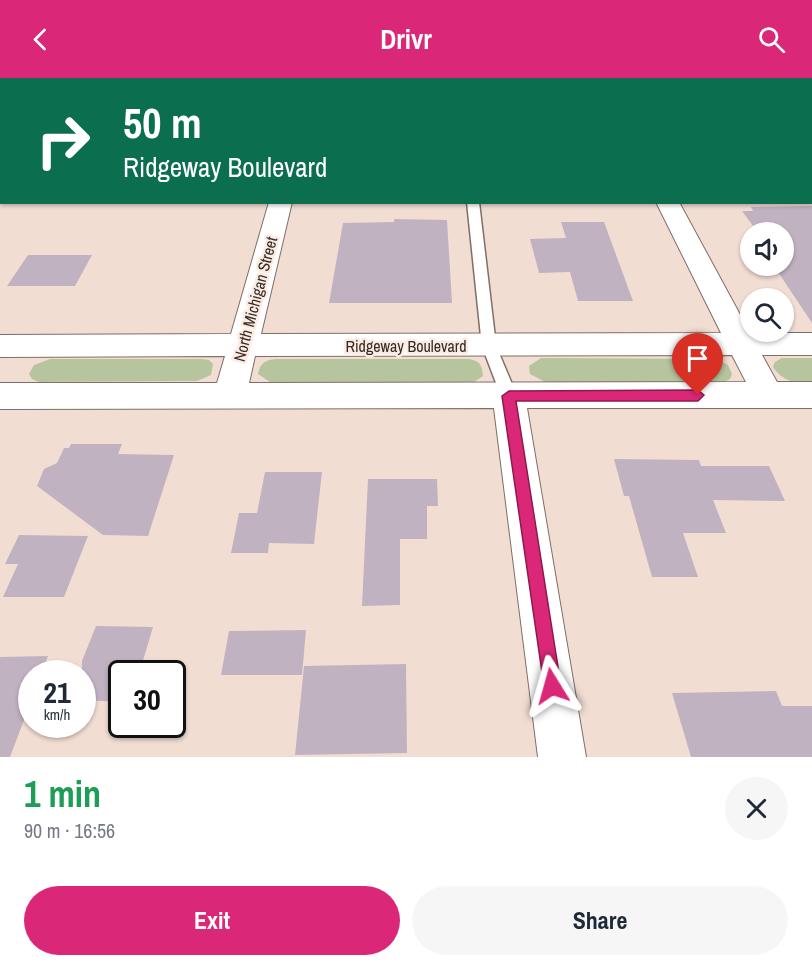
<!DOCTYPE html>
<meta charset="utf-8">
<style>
body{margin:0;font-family:"Archivo Narrow",sans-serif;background:#f6f6f7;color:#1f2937;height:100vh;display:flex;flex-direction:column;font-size:22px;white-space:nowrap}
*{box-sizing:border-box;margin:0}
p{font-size:20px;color:#747a83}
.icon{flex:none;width:33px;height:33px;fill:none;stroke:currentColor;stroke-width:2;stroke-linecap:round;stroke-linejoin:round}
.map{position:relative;height:679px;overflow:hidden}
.panel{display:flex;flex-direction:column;background:#fff;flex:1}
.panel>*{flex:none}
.banner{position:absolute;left:0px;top:0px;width:813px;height:126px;box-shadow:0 2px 4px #0004;background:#0b6e4f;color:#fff;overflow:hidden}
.buttons{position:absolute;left:740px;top:144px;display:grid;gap:12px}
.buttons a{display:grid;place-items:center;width:54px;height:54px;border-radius:50%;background:#fff;box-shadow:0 2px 4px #0004;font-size:30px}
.speed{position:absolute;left:18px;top:582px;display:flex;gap:12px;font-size:30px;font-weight:700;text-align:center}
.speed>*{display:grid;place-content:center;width:78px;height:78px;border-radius:50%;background:#fff;box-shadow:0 2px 4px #0004;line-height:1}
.speed small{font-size:15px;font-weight:400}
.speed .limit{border:3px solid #111;border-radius:9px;background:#fff;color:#111}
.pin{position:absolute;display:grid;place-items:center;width:51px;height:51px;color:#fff;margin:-62px -26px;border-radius:50% 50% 50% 0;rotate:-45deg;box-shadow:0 0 6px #0007}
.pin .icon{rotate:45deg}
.me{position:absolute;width:66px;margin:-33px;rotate:352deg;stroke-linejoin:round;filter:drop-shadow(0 0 4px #0008)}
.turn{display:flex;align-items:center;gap:21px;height:126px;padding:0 24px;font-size:27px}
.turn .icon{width:78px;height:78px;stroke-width:2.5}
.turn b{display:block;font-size:42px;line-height:51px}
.round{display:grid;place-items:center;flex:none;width:63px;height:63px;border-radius:32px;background:#f6f6f7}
.headline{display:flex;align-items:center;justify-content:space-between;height:102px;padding:0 24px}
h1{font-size:36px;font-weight:800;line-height:45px;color:#1e9e55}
.cta{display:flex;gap:12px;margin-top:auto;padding:12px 24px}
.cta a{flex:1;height:69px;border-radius:36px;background:#db2777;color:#fff;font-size:24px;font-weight:800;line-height:69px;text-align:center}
.cta a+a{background:#f6f6f7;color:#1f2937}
header{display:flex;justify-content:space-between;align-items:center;height:78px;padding:0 24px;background:#db2777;color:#fff;font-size:27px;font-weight:800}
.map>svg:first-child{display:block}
</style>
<header><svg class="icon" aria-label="back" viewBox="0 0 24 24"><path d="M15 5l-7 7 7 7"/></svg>Drivr<svg class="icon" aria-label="search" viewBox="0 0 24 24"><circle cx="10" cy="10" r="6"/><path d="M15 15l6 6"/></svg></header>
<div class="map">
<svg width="812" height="679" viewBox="0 0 812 679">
<rect width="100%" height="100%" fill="#f2ddd3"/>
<path fill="#b7c59f" d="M541 280 716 281 728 287 732 296 730 301 724 304H545L530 296 529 288Z
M782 280H812V305C795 305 783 304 773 289L775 284Z
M50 281H202L209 282 213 286 211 297 197 303 38 304 32 301 29 296 34 287Z
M276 281H469C480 283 482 287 483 298L474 304H270L258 296C260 285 265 282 276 281Z"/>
<path fill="#c1b2c2" d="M812 128V245L774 188H783V154H753L751 153 756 152 742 133H753L751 129Z
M394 141 447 142 452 225H329L343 145 394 144Z
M561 144H604L633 223H578L570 194 539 195 530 161 566 160Z
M28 177H92L75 208H7Z
M71 366H122L118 376 174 377 148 458 103 457 37 408 44 391 57 385 64 370H69Z
M614 381 699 382 701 388H769L785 423 713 422 726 455H683L698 499H652L629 418H624Z
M265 394H322L314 466 269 465 268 475H231L239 435H257Z
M368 401H437L438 428H427V461H400V527L362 528Z
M19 457 88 458 64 519H3L18 486H5Z
M96 548 153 549 139 596H122V624L82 622V583Z
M306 552 302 597H221L229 553Z
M48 578 41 596H32V621L10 679H0V579Z
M406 586 407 675 295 677 304 588Z
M776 613 782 628H812V679H691L672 615Z"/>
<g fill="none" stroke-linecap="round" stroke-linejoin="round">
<g stroke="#816e65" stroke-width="3">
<path id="lane" d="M163 0H171L162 2Z
M455 0H463V2H455Z
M467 124H479L496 268 517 318 515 322 509 324 503 322 501 318 482 268Z"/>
</g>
<g stroke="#816e65" stroke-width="2">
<path id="street" d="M10 0H28L10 2Z
M305 0H323L305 2Z
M594 0H612V2H594Z
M0 36H2V48H0Z
M269 124H292L261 256 721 255 656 124H679L750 255H812V277H762L777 304H812V330H527L586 679H538L494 330 0 331V305H217L225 278 0 279V257L231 256ZM732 277 746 304 249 305 255 278Z"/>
</g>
<use href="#lane" fill="#fff" fill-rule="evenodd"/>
<use href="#street" fill="#fff" fill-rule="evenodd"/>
</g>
<path fill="#db2777" stroke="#8e194d" stroke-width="1.5" d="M698 312 704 317 698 323H516L561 608 558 615 552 618 545 615 502 318 509 313Z"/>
<g text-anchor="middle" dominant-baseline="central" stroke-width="5" stroke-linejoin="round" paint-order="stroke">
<g font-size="16" fill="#332b27" stroke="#fcebe3">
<text transform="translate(255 221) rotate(-75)">North Michigan Street</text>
<text x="406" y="268">Ridgeway Boulevard</text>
</g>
</g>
</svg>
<div class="buttons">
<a><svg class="icon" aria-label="sound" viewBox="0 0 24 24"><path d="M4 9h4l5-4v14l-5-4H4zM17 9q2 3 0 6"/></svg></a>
<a><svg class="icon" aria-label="search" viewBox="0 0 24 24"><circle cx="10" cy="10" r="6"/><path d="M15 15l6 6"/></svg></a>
</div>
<div class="speed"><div>21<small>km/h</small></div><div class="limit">30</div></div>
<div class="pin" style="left:698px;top:317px;background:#d93025"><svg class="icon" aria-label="arrive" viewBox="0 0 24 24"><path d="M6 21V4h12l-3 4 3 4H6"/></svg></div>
<svg class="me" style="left:552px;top:608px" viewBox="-20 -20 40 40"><path d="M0-17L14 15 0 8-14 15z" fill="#db2777" stroke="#fff" stroke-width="4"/></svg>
<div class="banner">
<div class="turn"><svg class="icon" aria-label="right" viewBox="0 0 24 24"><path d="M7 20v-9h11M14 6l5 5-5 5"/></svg><div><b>50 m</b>Ridgeway Boulevard</div></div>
</div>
</div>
<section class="panel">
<div class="headline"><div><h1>1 min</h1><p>90 m · 16:56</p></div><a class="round"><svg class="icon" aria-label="close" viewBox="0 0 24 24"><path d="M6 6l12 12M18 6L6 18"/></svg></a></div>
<div class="cta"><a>Exit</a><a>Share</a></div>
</section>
